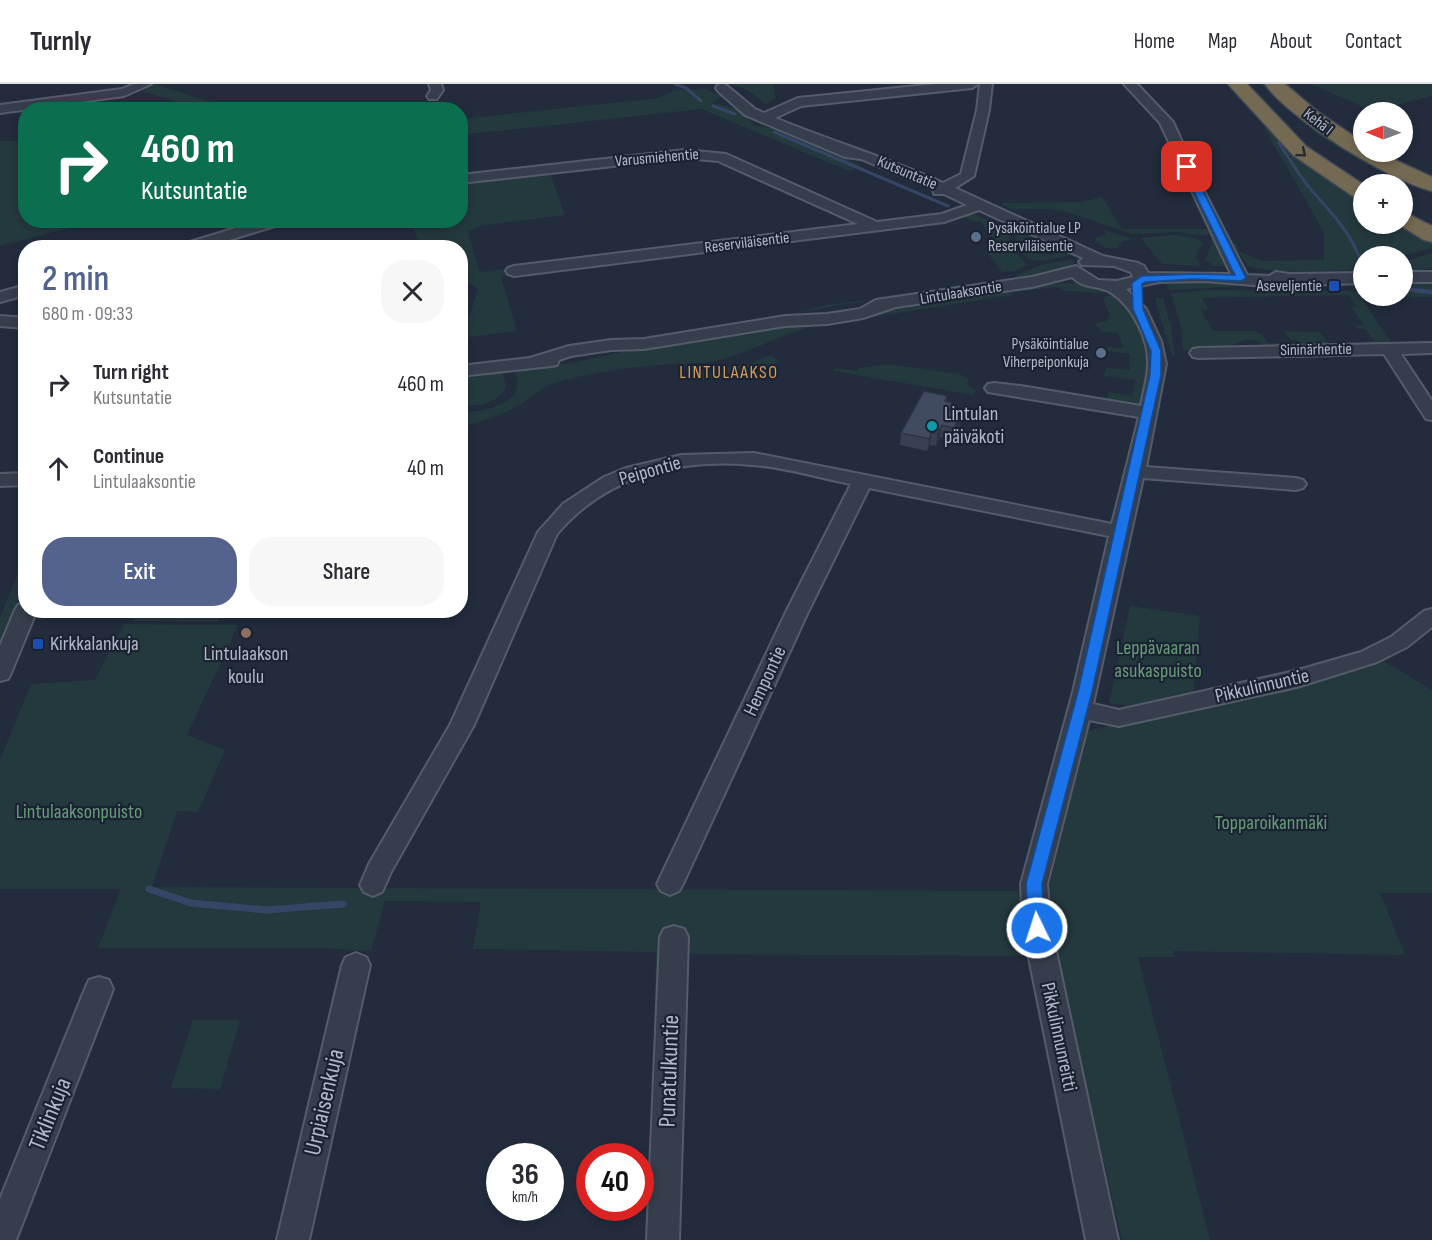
<!DOCTYPE html>
<meta charset="utf-8">
<style>
body{margin:0;font-family:"Sofia Sans Condensed",sans-serif;background:#f7f7f7;color:#2b2b33;height:100vh;display:flex;flex-direction:column;font-size:22px;white-space:nowrap}
*{box-sizing:border-box;margin:0}
p{font-size:20px;color:#7c7c81}
.icon{flex:none;width:33px;height:33px;fill:none;stroke:currentColor;stroke-width:2;stroke-linecap:round;stroke-linejoin:round}
.map{position:relative;flex:1;overflow:hidden}
.drawer{position:absolute;left:18px;top:156px;width:450px;height:378px;display:flex;flex-direction:column;background:#fff;border-radius:24px;box-shadow:0 3px 9px #0003}
.drawer>*{flex:none}
.guide{position:absolute;left:18px;top:18px;width:450px;height:126px;border-radius:24px;box-shadow:0 3px 9px #0003;background:#0b6e4f;color:#fff;overflow:hidden}
.needle{width:39px;rotate:271deg}
.buttons{position:absolute;left:1353px;top:18px;display:grid;gap:12px}
.buttons a{display:grid;place-items:center;width:60px;height:60px;border-radius:50%;background:#fff;box-shadow:0 3px 9px #0003;font-size:30px}
.speed{position:absolute;left:486px;top:1059px;display:flex;gap:12px;font-size:30px;font-weight:700;text-align:center}
.speed>*{display:grid;place-content:center;width:78px;height:78px;border-radius:50%;background:#fff;box-shadow:0 3px 9px #0003;line-height:1}
.speed small{font-size:15px;font-weight:400}
.speed .limit{border:9px solid #d22;background:#fff;color:#111}
.pin{position:absolute;display:grid;place-items:center;width:51px;height:51px;color:#fff;margin:-26px;border-radius:12px;box-shadow:0 3px 9px #0006}
.me{position:absolute;width:66px;margin:-33px;rotate:356deg;stroke-linejoin:round;filter:drop-shadow(0 0 4px #0008)}
.turn{display:flex;align-items:center;gap:21px;height:126px;padding:0 24px;font-size:27px}
.turn .icon{width:78px;height:78px;stroke-width:2.5}
.turn b{display:block;font-size:42px;line-height:51px}
.round{display:grid;place-items:center;flex:none;width:63px;height:63px;border-radius:24px;background:#f7f7f7}
.overview{display:flex;align-items:center;justify-content:space-between;height:102px;padding:0 24px}
h1{font-size:36px;font-weight:600;line-height:45px;color:#53638d}
.action{display:flex;gap:12px;margin-top:auto;padding:12px 24px}
.action a{flex:1;height:69px;border-radius:24px;background:#53638d;color:#fff;font-size:24px;font-weight:600;line-height:69px;text-align:center}
.action a+a{background:#f7f7f7;color:#2b2b33}
ul{padding:0;list-style:none}
li{display:flex;align-items:center;gap:18px;height:84px;padding:0 24px}
li div{flex:1}
li b{display:block;font-size:22px}
li em{font-style:normal}
header{display:flex;align-items:center;gap:36px;box-sizing:border-box;height:84px;padding:0 30px;background:#fff;border-bottom:2px solid #e1e1e2}
header strong{font-size:28px}
nav{display:flex;gap:33px;margin-inline-start:auto;font-size:21px}
.map>svg:first-child{display:block}
</style>
<header>
<strong>Turnly</strong>
<nav><a>Home</a><a>Map</a><a>About</a><a>Contact</a></nav>
</header>
<div class="map">
<svg width="1432" height="1156" viewBox="0 0 1432 1156">
<rect width="100%" height="100%" fill="#222c3d"/>
<path fill="#24393e" d="M154 0 233 25H201L141 7Z
M730 0H773L775 14 766 21 748 6Z
M1261 0H1266C1278 12 1289 25 1302 35 1341 67 1387 86 1432 106V109C1360 80 1316 56 1261 0Z
M1311 0H1432V12L1373 27Z
M706 5 722 12 713 18 715 20C730 21 745 28 754 41L781 46 862 82 849 87 701 25 461 51 460 35 659 14 675 6Z
M1264 44H1271L1363 114 1364 140H1402L1432 155V164L1402 172H1364L1363 184C1341 188 1268 190 1248 182L1233 160H1236L1240 168 1261 177 1324 176V148Z
M0 57H25L26 136 97 137 0 162Z
M549 87 565 131 480 142 468 147 479 188 514 184 517 190 501 193 517 247 462 254 478 205 461 193 460 164 419 163 412 137 460 136 461 92Z
M1102 113 1122 145H1210L1211 150 1202 152 1178 148 1132 150 1070 129 1049 125H1013L1000 119 1082 118Z
M969 128 999 141 1007 148 1018 172 1028 181 1015 187 1002 188 986 167 1000 165 980 137 973 138 961 131Z
M1010 139 1034 151 1027 155 1031 169 1054 171 1052 160 1039 158 1043 155 1062 162 1071 171C1055 174 1030 185 1021 166 1015 154 1018 151 1006 141Z
M1101 145 1129 154 1132 156 1122 157 1118 164H1106L1095 157 1096 154 1108 150Z
M1175 151 1196 154 1203 159 1195 174 1201 182 1162 180 1141 154Z
M1214 154 1228 183 1214 182 1205 176 1212 160 1210 156Z
M1432 169V184L1403 189V178Z
M1073 175 1074 178C1065 193 1035 192 1018 194L1016 191 1041 181Z
M1165 196 1237 198 1266 201 1169 206Z
M1403 196H1432V213L1387 214 1381 212H1402Z
M965 199 968 202C919 216 868 214 818 225 717 247 613 260 511 277L510 275 597 258 635 255 787 231 827 221 918 210Z
M1080 199 1114 209 1067 207 1057 203 1012 208 1013 211 814 242C778 251 747 271 710 278 693 280 676 279 659 281 632 283 581 290 555 299 541 303 533 313 521 320 502 331 481 339 461 342L460 328C477 329 505 324 515 309 520 301 516 292 514 285L572 279 641 264 1042 200Z
M1208 206 1353 207 1359 210 1392 260 1367 261 1365 258 1374 257 1365 245H1358L1356 241H1364L1351 223H1357L1348 211 1202 214 1208 225 1201 226 1213 247H1256L1258 250H1262L1268 259H1298L1296 256H1291L1283 247 1320 248 1328 259 1354 258 1356 261 1265 263C1251 249 1239 259 1225 264 1215 267 1198 269 1187 267L1183 265 1181 242 1171 209Z
M1106 212H1120C1132 227 1151 255 1151 275 1152 290 1146 307 1144 322L1137 323 1108 318 1106 315 1109 308 1132 312 1135 296 1104 292 1106 284 1130 286V270L1105 267 1106 263 1124 264 1118 249 1102 248 1095 240 1106 237 1110 231 1103 215Z
M1155 214H1163L1171 243 1175 272H1172Z
M767 272H772L780 278 746 290 701 295 697 292V289L747 281Z
M888 280 959 290 968 294 969 302 976 306 974 311 833 287 835 284 857 287 859 284Z
M502 287 506 303C498 320 478 322 461 322L460 291Z
M25 472V500L0 562V534Z
M1130 522 1200 532 1193 610 1131 622 1109 619Z
M139 527V526L222 527 217 538 134 537Z
M124 540 238 541 187 651 225 666 198 728 177 727 152 803 1018 807 1031 872 684 870 681 959 654 960 656 868 473 865 481 818 385 817 371 867 320 864H98L121 805H0V676L31 600 95 596Z
M1377 573 1432 606V809H1380L1405 871 1173 867 1174 873H1138L1210 1156H1122L1053 857 1050 800 1087 647 1289 603Z
M193 936H240L220 1005 171 1004Z"/>
<g fill="none" stroke-linecap="round" stroke-linejoin="round">
<path stroke="#354565" stroke-width="3" d="M675 0 686 4 701 17
M713 22 735 30
M774 48 948 122
M1279 59C1288 73 1297 88 1308 102 1329 127 1349 145 1361 177"/>
<path stroke="#354565" stroke-width="4.5" d="M1402 205 1432 208"/>
<path stroke="#354565" stroke-width="7" d="M149 805 191 819 266 826 343 820"/>
<g stroke="#545c6b" stroke-width="4">
<path id="minor" d="M134 0H151L124 12 0 29V21L122 5Z
M429 0H441L443 6 437 15H429L427 12 431 6Z
M722 0 726 1 755 25 764 29 798 14 936 0H978L972 4 801 22 775 34C831 57 888 74 943 99L961 90 977 26 980 0H992L989 26 974 92 955 104 1103 172 1138 179 1144 182 1148 189 1231 190 1160 39 1124 0H1137L1173 38 1207 113 1247 191 1269 192 1276 188 1289 190 1364 189V199L1266 202 1205 197 1159 198 1126 205 1146 225 1161 257 1166 280 1146 383 1296 394 1303 396 1306 400 1303 404 1296 406 1143 394 1093 620 1119 626 1295 587 1361 568 1391 553 1424 527 1432 525V543L1407 563 1377 578 1297 603 1119 642 1089 636 1047 800 1051 844 1118 1156H1086L1023 844 1021 800 1073 608 1109 452 869 404 808 528 683 800 679 807 670 811 661 807 657 800 786 528 851 400C819 394 785 383 752 381 679 374 606 392 557 450L474 641 391 788 382 808 373 812 364 808 360 801 369 780 450 641 538 448 563 420 604 393 626 384 681 371 754 369 1112 440 1139 333 994 309 988 308 985 304 988 300 994 299 1021 302 1141 322C1143 309 1148 294 1148 280 1149 255 1132 221 1110 208 1098 201 1083 205 1072 193L1032 203 896 223 863 234 827 240 785 242 644 265 611 266 571 272 559 276 557 281 551 282 460 292V282L530 274 569 262 611 256 644 255 785 232 827 230 860 225 876 216 1032 193 1076 182 1098 196 1117 197 1133 193 1131 188 1114 182 1082 181 1079 178 1083 174 979 126 944 138 514 192 508 190 506 187 508 184 514 182 858 140 718 77 685 74 460 99V91L685 66 726 70 877 138 942 130 967 121 944 110H934L933 105 861 75 845 73 745 31 718 7 716 4 718 1Z
M262 136H287L285 139 203 164H178L180 161Z
M1402 188H1432V198H1402Z
M26 201V211L0 218V208Z
M0 232 26 234V244L0 242Z
M1432 259V269L1401 270 1432 317V336L1426 335 1384 270 1199 274 1193 273 1190 269 1193 265 1199 264Z
M26 389V401L0 402V390Z
M26 519V526H37L11 589 8 595 0 597V562L15 526 18 521Z
M674 842 684 845 688 853 679 1156H647L660 853 664 845Z
M356 869 366 873 370 881 309 1156H277L342 881 346 873Z
M99 893 109 896 113 905 16 1156H0V1115L85 905 89 896Z"/>
</g>
<g stroke="#414958" stroke-width="3">
<path id="highway" d="M1228 0H1247L1307 63 1364 101V117L1357 115 1293 71Z
M1265 0H1285L1318 28 1364 59V68H1378L1432 93V107C1391 97 1289 35 1265 0Z
M1402 127 1432 142V158L1424 156 1398 140H1402Z"/>
</g>
<use href="#minor" fill="#363e4d" fill-rule="evenodd"/>
<use href="#highway" fill="#746a53" fill-rule="evenodd"/>
</g>
<path fill="#384053" d="M947 312V318L952 319 951 327 961 329 960 341 953 356 940 353 936 362 930 361 927 367 900 361 901 349Z"/>
<path fill="#2e3443" d="M961 329 960 341 953 356 954 344Z
M942 341 940 353 936 362 937 350Z
M932 348 930 361 927 367 929 355Z"/>
<path fill="#414b60" stroke="#2e3443" stroke-width="1.5" d="M924 307 947 312 945 317 952 319 949 327 961 329 954 344 942 341 937 350 932 348 929 355 901 349Z"/>
<defs><path id="oneway-chevron" d="M-2-3.5L2.5 0L-2 3.5" fill="none" stroke-width="1.6" stroke-linecap="round" stroke-linejoin="round" transform="scale(1.5)"/></defs>
<use stroke="#242a35" href="#oneway-chevron" transform="translate(1302 69) rotate(40)"/>
<path fill="#1a73e8" stroke="#114b97" stroke-width="1.5" d="M1187 81 1191 83 1246 194 1241 197 1194 195 1145 198 1142 200 1143 225 1161 267V291L1092 608 1042 800 1045 844 1043 849 1037 851 1031 849 1029 844 1026 800 1078 608 1150 291 1151 267 1133 225 1132 199 1142 192 1194 190 1235 191 1182 83Z"/>
<g fill="#5c6f8a" stroke="#1b2332" stroke-width="2">
<circle cx="976" cy="153" r="6"/>
<circle cx="1101" cy="269" r="6"/>
</g>
<g fill="#1a4fb4" stroke="#1b2332" stroke-width="2">
<rect x="1328" y="196" width="12" height="12" rx="3"/>
<rect x="32" y="554" width="12" height="12" rx="3"/>
</g>
<circle fill="#0f9aa8" stroke="#1b2332" stroke-width="2" cx="932" cy="342" r="6"/>
<circle fill="#8d6e63" stroke="#1b2332" stroke-width="2" cx="246" cy="549" r="6"/>
<g text-anchor="middle" dominant-baseline="central" stroke-width="4.5" stroke-linejoin="round" paint-order="stroke">
<g font-size="16" fill="#b2b9c9" stroke="#1b2332">
<text transform="translate(1318 38) rotate(38)">Kehä I</text>
<text transform="translate(657 74) rotate(-5)">Varusmiehentie</text>
<text transform="translate(907 89) rotate(23)">Kutsuntatie</text>
<text transform="translate(747 159) rotate(-7)">Reserviläisentie</text>
<text transform="translate(961 209) rotate(-9)">Lintulaaksontie</text>
<text transform="translate(1316 266) rotate(-1)">Sininärhentie</text>
</g>
<g font-size="16" fill="#b2b9c9" stroke="#1b2332" text-anchor="end">
<text x="988" y="144" text-anchor="start">Pysäköintialue LP<tspan x="988" dy="18">Reserviläisentie</tspan></text>
<text x="1322" y="202">Aseveljentie</text>
<text x="1089" y="260">Pysäköintialue<tspan x="1089" dy="18">Viherpeiponkuja</tspan></text>
</g>
<g font-size="18" letter-spacing="1.5" fill="#d99d5d" stroke="#1b2332">
<text x="729" y="288">LINTULAAKSO</text>
</g>
<g font-size="20" fill="#b2b9c9" stroke="#1b2332" text-anchor="start">
<text x="944" y="330">Lintulan<tspan x="944" dy="23">päiväkoti</tspan></text>
<text x="50" y="560">Kirkkalankuja</text>
<text x="246" y="570" text-anchor="middle">Lintulaakson<tspan x="246" dy="23">koulu</tspan></text>
</g>
<g font-size="20" fill="#b2b9c9" stroke="#1b2332">
<text transform="translate(650 387) rotate(-16)">Peipontie</text>
<text transform="translate(765 597) rotate(-65)">Hempontie</text>
<text transform="translate(1262 602) rotate(-13)">Pikkulinnuntie</text>
<text transform="translate(1059 953) rotate(78)">Pikkulinnunreitti</text>
</g>
<g font-size="20" fill="#689b78" stroke="#1b2332">
<text x="1158" y="564">Leppävaaran<tspan x="1158" dy="23">asukaspuisto</tspan></text>
<text x="79" y="728">Lintulaaksonpuisto</text>
<text x="1271" y="739">Topparoikanmäki</text>
</g>
<g font-size="24" fill="#b2b9c9" stroke="#1b2332">
<text transform="translate(669 987) rotate(-88)">Punatulkuntie</text>
<text transform="translate(324 1018) rotate(-77)">Urpiaisenkuja</text>
<text transform="translate(50 1030) rotate(-68)">Tiklinkuja</text>
</g>
</g>
</svg>
<div class="buttons">
<a><svg class="needle" viewBox="-14 -14 28 28"><path d="M0-13l5 13h-10z" fill="#e53935"/><path d="M0 13l5-13h-10z" fill="#7c7c81"/></svg></a>
<a>+</a>
<a>−</a>
</div>
<div class="speed"><div>36<small>km/h</small></div><div class="limit">40</div></div>
<div class="pin" style="left:1187px;top:83px;background:#d93025"><svg class="icon" aria-label="arrive" viewBox="0 0 24 24"><path d="M6 21V4h12l-3 4 3 4H6"/></svg></div>
<svg class="me" style="left:1037px;top:844px" viewBox="-20 -20 40 40"><circle r="17" fill="#1a73e8" stroke="#fff" stroke-width="3"/><path d="M0-11L8 9 0 5-8 9z" fill="#fff"/></svg>
<div class="guide">
<div class="turn"><svg class="icon" aria-label="right" viewBox="0 0 24 24"><path d="M7 20v-9h11M14 6l5 5-5 5"/></svg><div><b>460 m</b>Kutsuntatie</div></div>
</div>
<section class="drawer">
<div class="overview"><div><h1>2 min</h1><p>680 m · 09:33</p></div><a class="round"><svg class="icon" aria-label="close" viewBox="0 0 24 24"><path d="M6 6l12 12M18 6L6 18"/></svg></a></div>
<ul>
<li><svg class="icon" aria-label="right" viewBox="0 0 24 24"><path d="M7 20v-9h11M14 6l5 5-5 5"/></svg><div><b>Turn right</b><p>Kutsuntatie</p></div><em>460 m</em></li>
<li><svg class="icon" aria-label="ahead" viewBox="0 0 24 24"><path d="M12 20V5M6 11l6-6 6 6"/></svg><div><b>Continue</b><p>Lintulaaksontie</p></div><em>40 m</em></li>
</ul>
<div class="action"><a>Exit</a><a>Share</a></div>
</section>
</div>
